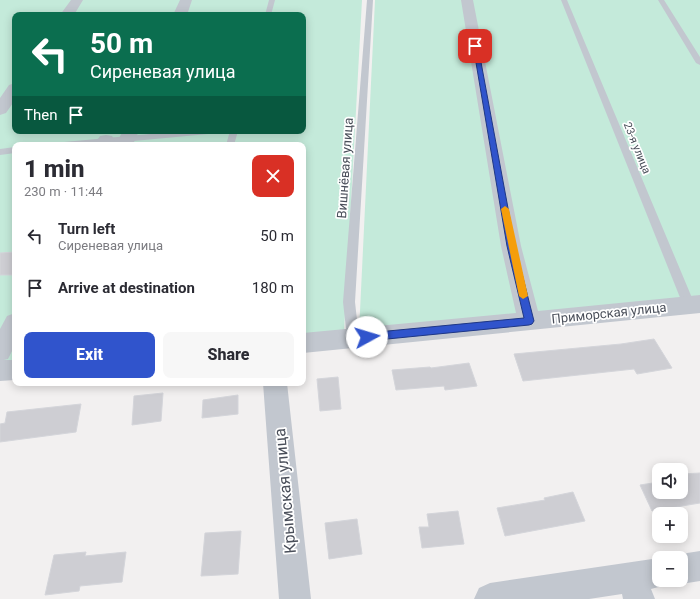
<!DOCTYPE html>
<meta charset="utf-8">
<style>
body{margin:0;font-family:Roboto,sans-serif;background:#f7f7f7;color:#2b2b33;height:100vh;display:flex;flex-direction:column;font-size:15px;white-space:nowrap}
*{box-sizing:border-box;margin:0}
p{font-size:13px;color:#7c7c81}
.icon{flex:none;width:22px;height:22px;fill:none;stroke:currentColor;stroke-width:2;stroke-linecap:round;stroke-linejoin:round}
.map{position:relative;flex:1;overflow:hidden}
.details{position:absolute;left:12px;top:142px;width:294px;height:244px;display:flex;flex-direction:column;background:#fff;border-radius:8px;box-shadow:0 2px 10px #0003}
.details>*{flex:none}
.top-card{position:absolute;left:12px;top:12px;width:294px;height:122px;border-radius:8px;box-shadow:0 2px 10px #0003;background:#0b6e4f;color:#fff;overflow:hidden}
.fabs{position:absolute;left:652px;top:463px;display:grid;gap:8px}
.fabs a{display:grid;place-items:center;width:36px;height:36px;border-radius:8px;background:#fff;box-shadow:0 2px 10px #0003;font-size:20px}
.pin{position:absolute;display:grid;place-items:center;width:34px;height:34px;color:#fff;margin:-17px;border-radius:8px;box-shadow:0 2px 6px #0006}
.me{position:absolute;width:44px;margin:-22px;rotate:84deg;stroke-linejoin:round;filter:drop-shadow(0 0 3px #0008)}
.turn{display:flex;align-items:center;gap:14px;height:84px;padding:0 12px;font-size:18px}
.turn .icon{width:52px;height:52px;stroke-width:2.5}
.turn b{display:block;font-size:28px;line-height:34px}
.then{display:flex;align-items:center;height:38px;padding:0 12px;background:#0003;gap:8px;font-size:15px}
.round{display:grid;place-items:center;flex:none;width:42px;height:42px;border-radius:8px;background:#f7f7f7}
.head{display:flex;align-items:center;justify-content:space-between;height:68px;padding:0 12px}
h1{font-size:24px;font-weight:800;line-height:30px}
.button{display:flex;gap:8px;margin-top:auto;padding:8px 12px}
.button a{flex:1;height:46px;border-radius:8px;background:#3054cc;color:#fff;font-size:16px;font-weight:800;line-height:46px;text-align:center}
.button a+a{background:#f7f7f7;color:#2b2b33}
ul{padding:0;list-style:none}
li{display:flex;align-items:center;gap:12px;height:52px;padding:0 12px}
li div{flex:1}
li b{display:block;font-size:15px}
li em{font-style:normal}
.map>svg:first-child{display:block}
</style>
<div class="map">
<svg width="700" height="599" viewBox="0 0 700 599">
<rect width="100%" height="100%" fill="#f2f0f0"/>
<path fill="#c4eada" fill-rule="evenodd" d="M0 0H362L344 332 303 336V145H15V365L0 366ZM15 15H303V131H15Z
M375 0H700V300L359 332Z"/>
<path fill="#ceced3" stroke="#d4d5da" d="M15 252V275H0V253Z
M654 339 672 368 637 374 634 369 523 381 514 354 621 344Z
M469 363 477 386 445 390 444 386 396 390 392 370 430 367 431 368Z
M338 377 341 409 320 411 317 379Z
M163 393 161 421 132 425 134 396Z
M238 395V414L202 418 203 400Z
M81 404 76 432 0 442V424L5 423 7 412Z
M700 473V503L652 511 640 485 659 482V492H681V474Z
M573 492 585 521 505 536 497 508 545 500 544 498Z
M458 511 464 544 422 548 419 527H429L427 514Z
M357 519 362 554 329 559 325 523Z
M241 531 238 574 201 576 205 533Z
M86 552 85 556 126 552 122 582 80 586 79 591 45 595 54 555Z"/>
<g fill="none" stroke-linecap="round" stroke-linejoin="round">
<path fill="#c2c7cf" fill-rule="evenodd" d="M269 0H275L271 15H265Z
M367 0H373L355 302 359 338 357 341 353 343 349 341 347 338 343 302Z
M561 0H567L695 305 693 308 689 309 685 308 683 305Z
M658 0H664L700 57V65L696 63Z
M182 131H212L208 134 91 145H60L64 142Z
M230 131H238L234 145H226Z
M15 147V153L0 155V149Z"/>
<path fill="#c2c7cf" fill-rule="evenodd" d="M71 0H83L74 15H60Z
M180 0H192L187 15H173Z
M461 0H473L521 246 538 311 700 295V313L303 353V333L516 313 501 246Z
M15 83V100L6 113 0 115V98L9 85Z
M123 131H139L134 142 128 143 122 142 119 138Z
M106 135 112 136 115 140 112 145H94L100 136Z
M15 313V345L8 359 4 360H15V380L0 381V329L7 316Z
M263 383H287L311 599H279Z
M700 551V581L681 584 671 580H681V558H671L681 554Z
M659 558V580H671L670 584 651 589 655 599H623L622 594 589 599H474L479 588 490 583Z"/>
</g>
<path fill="#3054cc" stroke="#1f3785" d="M473 45 478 46 515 246 534 321 532 324 529 325 367 341 364 340 363 337 364 334 367 333 524 318 507 246Z"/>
<path fill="#f59e0b" d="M505 206 509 209 528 296 523 299 519 296 501 209Z"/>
<g text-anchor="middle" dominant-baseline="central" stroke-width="3.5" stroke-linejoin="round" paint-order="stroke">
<g font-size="11" fill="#4a4f5a" stroke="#fff">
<text transform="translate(637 148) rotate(68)">23-я улица</text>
</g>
<g font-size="13" fill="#4a4f5a" stroke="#fff">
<text transform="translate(345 168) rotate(-86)">Вишнёвая улица</text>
<text transform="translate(609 313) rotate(-6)">Приморская улица</text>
</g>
<g font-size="16" fill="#4a4f5a" stroke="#fff">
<text transform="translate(285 491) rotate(-95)">Крымская улица</text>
</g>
</g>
</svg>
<div class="fabs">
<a><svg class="icon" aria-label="sound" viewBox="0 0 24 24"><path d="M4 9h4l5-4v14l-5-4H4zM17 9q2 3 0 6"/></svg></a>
<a>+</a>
<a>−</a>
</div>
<div class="pin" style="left:475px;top:46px;background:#d93025"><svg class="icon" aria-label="arrive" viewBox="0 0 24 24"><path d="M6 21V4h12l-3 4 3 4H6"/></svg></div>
<svg class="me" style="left:367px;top:337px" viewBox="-20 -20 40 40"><circle r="19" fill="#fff"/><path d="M0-13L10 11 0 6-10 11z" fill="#3054cc"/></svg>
<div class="top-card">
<div class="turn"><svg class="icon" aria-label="left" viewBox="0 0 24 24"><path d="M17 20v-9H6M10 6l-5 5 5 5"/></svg><div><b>50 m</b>Сиреневая улица</div></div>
<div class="then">Then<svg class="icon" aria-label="arrive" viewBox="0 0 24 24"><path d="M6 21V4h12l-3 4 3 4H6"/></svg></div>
</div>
<section class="details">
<div class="head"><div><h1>1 min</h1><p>230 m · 11:44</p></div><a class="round" style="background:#d93025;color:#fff"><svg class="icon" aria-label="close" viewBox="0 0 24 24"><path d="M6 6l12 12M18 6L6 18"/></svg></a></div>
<ul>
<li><svg class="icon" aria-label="left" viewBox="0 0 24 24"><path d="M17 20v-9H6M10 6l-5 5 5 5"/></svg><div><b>Turn left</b><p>Сиреневая улица</p></div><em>50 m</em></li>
<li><svg class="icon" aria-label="arrive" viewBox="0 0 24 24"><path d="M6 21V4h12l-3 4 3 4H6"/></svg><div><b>Arrive at destination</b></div><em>180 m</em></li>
</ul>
<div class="button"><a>Exit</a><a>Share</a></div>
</section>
</div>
